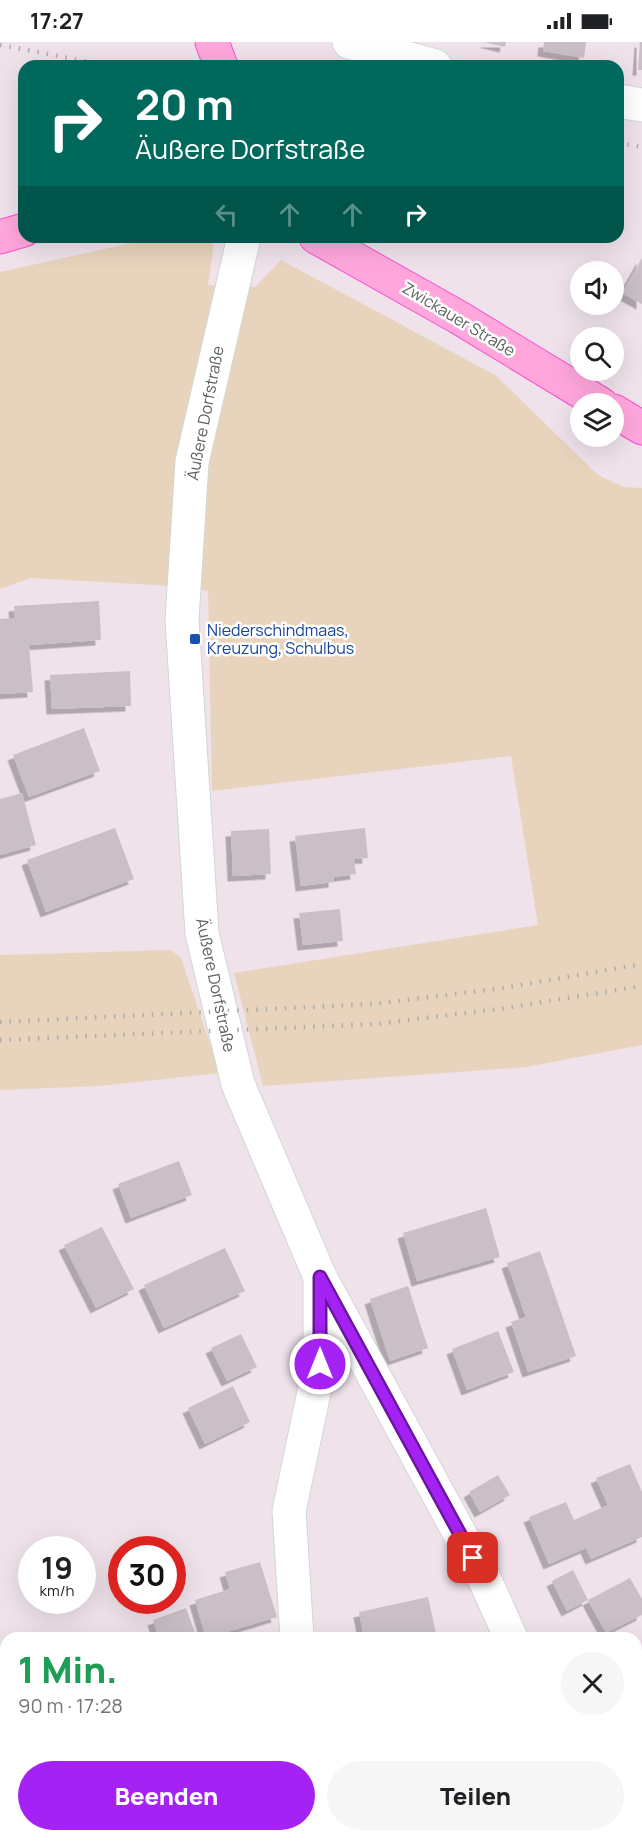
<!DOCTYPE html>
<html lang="de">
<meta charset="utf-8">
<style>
body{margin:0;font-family:Manrope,sans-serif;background:#f6f6f6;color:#202124;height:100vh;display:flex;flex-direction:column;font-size:22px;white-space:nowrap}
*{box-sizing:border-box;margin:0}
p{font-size:20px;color:#757577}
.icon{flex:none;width:33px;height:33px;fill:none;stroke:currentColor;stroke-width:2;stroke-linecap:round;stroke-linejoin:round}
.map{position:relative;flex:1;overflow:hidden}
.panel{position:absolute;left:0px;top:1590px;width:642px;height:210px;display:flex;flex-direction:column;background:#fff;border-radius:18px 18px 0 0;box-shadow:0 6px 24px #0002}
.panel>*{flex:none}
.banner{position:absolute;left:18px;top:18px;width:606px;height:183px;border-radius:18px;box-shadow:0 6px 24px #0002;background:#00695c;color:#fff;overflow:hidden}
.tools{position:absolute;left:570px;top:219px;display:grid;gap:12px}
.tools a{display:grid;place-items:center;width:54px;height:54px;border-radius:50%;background:#fff;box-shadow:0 6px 24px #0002;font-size:30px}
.speed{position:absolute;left:18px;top:1494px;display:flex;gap:12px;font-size:30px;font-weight:700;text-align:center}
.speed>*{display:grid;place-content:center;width:78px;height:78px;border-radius:50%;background:#fff;box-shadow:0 6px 24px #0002;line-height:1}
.speed small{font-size:15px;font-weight:400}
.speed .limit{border:9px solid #d22;background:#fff;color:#111}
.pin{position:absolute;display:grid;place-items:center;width:51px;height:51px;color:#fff;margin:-26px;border-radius:12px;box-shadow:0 3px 9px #0006}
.me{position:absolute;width:66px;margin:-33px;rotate:0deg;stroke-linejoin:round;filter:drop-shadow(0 0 4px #0008)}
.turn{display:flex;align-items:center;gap:21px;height:126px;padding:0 18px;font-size:27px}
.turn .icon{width:78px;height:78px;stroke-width:2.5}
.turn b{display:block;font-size:42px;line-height:51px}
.lanes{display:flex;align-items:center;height:57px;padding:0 18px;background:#0003;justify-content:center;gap:30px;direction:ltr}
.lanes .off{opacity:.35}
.round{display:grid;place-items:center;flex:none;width:63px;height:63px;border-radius:32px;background:#f6f6f6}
.head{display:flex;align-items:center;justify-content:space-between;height:102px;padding:0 18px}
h1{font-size:36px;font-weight:800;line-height:45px;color:#1e9e55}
.cta{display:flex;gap:12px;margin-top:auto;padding:12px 18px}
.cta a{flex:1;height:69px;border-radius:36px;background:#a522f5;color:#fff;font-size:24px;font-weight:800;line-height:69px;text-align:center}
.cta a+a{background:#f6f6f6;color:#202124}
.status{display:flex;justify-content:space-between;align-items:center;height:42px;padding:0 30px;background:#fff;direction:ltr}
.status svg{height:16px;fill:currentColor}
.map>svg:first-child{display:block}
</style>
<div class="status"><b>17:27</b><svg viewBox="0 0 49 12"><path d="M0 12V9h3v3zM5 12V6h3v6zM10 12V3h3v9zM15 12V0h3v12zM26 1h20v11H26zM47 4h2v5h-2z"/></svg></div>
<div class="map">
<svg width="642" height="1800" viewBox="0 0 642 1800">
<defs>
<filter id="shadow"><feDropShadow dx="-5.5" dy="5.5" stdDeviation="0" flood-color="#0004"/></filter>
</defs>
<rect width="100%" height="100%" fill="#efe2eb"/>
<path fill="#e8d4bd" d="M189 195 214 202 208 243 255 245 281 218 495 333 598 433 623 445 642 446V1003L526 1025 263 1044 234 931 538 883 511 714 212 749 208 549 172 544 31 536 0 547V230L136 200Z
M171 908 181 916 220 1031 99 1044 0 1048V913Z"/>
<path fill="#cabfc7" filter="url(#shadow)" d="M484 0H506L505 5Z
M544 0H586L584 16 543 9Z
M640 0H642V28H638Z
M642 216V262L622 251Z
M99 559 101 598 29 603 33 650 0 652V577L15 576 14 564Z
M130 629 131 664 52 667 50 633Z
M84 686 100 729 29 755 13 713Z
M22 751 36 803 0 813V757Z
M115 786 134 837 46 870 27 818Z
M365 786 368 816 354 817 356 832 334 835V840L301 844 295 794Z
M269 787 271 832 233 834 231 789Z
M340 867 343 899 303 903 299 871Z
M179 1119 192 1153 131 1176 118 1142Z
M486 1166 500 1215 417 1239 403 1191Z
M102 1185 134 1247 96 1266 64 1203Z
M225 1206 245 1249 164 1286 144 1243Z
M540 1209 576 1314 528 1330 511 1280 526 1275 507 1221Z
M408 1244 428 1306 390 1319 370 1257Z
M498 1289 514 1330 467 1348 452 1307Z
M241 1292 257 1325 227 1339 211 1306Z
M233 1344 250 1380 205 1402 188 1366Z
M630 1422 642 1450V1495L591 1517 586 1506 549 1522 529 1475 566 1460 574 1478 608 1463 596 1436Z
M498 1433 510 1453 480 1470 469 1450Z
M260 1520 277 1575 206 1596 195 1558 230 1547 225 1530Z
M573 1528 588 1558 630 1536 642 1557V1573L606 1591 588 1558 567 1569 552 1539Z
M428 1555 437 1596H364L359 1570Z
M186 1566 197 1596H159L153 1578Z
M642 1633V1678L639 1671 636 1673V1636Z
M255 1794H322L325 1800H243Z
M400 1794H476L479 1800H402Z"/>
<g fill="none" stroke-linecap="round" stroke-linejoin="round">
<g stroke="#d0d8d2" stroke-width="35">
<path id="minor" d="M349 0 435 24
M618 59 642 63
M244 195 192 420 182 578 202 891 238 1042 320 1235 484 1536 511 1596
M297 1596 289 1469 320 1322V1238
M361 1794 363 1800
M599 1794 602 1800"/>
</g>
<g stroke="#fb4fce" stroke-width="35">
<path id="major" d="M212 0 221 24
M0 195 24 188
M316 195 458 275 601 362
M614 369 642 386"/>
</g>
<use href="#minor" stroke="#fff" stroke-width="33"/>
<use href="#major" stroke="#ffa7dd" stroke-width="33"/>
<path stroke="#acaeac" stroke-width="4.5" stroke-dasharray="1.5 8" stroke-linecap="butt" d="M0 3 111 24
M618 101 642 105
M0 980 374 962 503 946 642 922
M0 998 376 982 506 966 642 944"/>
</g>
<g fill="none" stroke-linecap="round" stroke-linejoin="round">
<g stroke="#6b169f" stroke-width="15">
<path id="route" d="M320 1322V1235L473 1516"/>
</g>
<use href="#route" stroke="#a522f5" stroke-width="10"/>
</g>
<rect fill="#1a4fb4" stroke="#fff" stroke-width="2" x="189" y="591" width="12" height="12" rx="3"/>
<g text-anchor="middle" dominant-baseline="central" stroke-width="5" stroke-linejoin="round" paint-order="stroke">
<g font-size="16" fill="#5b645c" stroke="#fff">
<text transform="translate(459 277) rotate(31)">Zwickauer Straße</text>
<text transform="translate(205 371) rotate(-79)">Äußere Dorfstraße</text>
<text transform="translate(216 943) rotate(78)">Äußere Dorfstraße</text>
</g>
<g font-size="16" fill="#164399" stroke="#fff" text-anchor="start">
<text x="207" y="588">Niederschindmaas,<tspan x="207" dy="18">Kreuzung, Schulbus</tspan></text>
</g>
</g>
</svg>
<div class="tools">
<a><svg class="icon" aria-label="sound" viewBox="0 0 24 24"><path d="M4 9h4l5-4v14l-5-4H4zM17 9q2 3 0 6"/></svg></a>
<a><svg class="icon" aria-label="search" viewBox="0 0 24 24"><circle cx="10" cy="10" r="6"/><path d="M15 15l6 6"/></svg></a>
<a><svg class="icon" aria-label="layers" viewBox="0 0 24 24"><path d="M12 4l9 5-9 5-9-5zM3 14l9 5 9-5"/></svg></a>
</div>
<div class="speed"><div>19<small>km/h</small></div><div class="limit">30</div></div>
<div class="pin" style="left:473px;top:1516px;background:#d93025"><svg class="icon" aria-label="arrive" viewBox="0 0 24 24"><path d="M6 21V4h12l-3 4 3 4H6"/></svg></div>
<svg class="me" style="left:320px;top:1322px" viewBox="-20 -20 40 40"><circle r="17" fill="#a522f5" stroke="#fff" stroke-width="3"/><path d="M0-11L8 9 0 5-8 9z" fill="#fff"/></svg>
<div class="banner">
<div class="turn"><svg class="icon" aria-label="right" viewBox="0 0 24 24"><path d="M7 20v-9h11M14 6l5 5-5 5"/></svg><div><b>20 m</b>Äußere Dorfstraße</div></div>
<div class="lanes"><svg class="icon off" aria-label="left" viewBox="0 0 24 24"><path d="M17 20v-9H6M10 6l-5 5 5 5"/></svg><svg class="icon off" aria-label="ahead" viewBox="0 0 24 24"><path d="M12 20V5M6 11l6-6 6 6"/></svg><svg class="icon off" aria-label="ahead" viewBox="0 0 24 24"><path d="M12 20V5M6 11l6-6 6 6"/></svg><svg class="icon" aria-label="right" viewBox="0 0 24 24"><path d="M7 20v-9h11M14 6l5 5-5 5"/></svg></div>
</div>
<section class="panel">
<div class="head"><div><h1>1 Min.</h1><p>90 m · 17:28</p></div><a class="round"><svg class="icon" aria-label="close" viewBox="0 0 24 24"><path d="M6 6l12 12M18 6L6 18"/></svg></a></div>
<div class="cta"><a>Beenden</a><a>Teilen</a></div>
</section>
</div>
